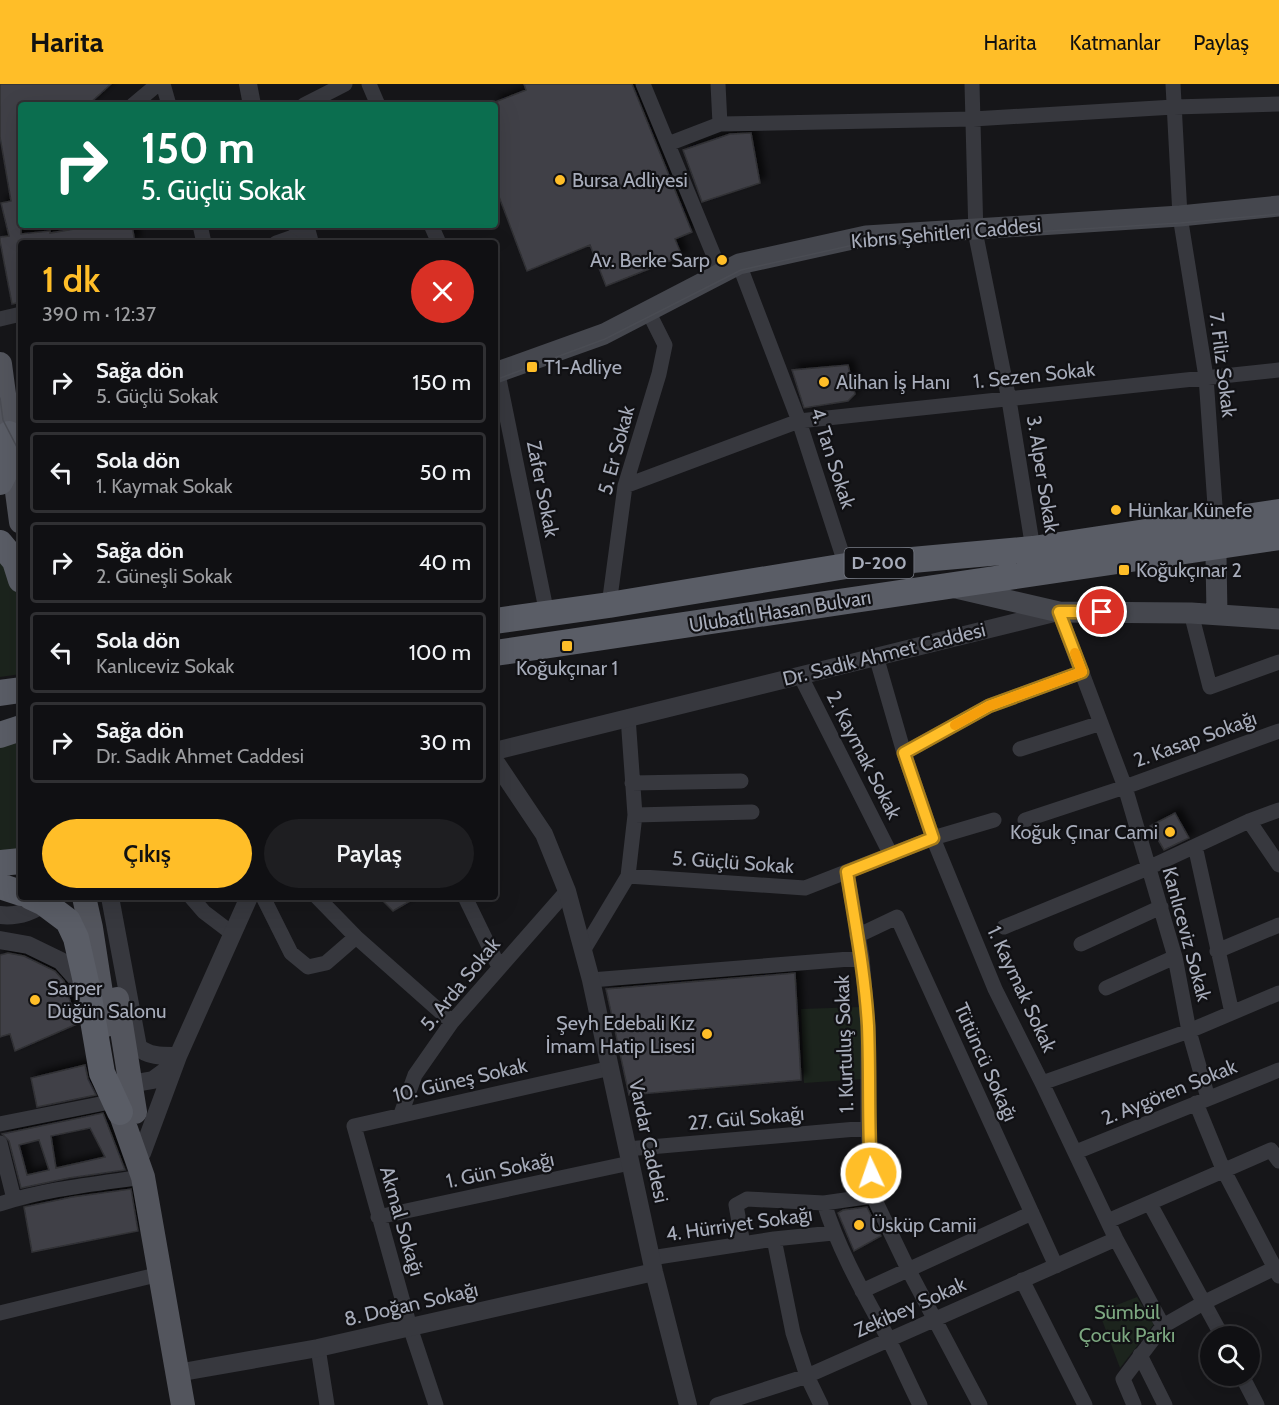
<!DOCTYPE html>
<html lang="tr">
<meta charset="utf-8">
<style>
body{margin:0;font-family:Cabin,sans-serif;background:#1e1e21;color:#f1f3f6;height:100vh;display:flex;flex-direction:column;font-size:22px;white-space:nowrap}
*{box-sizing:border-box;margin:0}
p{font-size:20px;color:#9c9da0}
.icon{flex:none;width:33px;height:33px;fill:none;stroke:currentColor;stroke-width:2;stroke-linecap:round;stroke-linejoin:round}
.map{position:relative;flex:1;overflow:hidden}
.side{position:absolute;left:18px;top:156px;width:480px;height:660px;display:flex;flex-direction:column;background:#101013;border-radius:6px;box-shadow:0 6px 24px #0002,0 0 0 2px #303033}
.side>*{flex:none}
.top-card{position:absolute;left:18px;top:18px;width:480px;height:126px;border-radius:6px;box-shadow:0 6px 24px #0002,0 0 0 2px #303033;background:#0b6e4f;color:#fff;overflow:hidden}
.fabs{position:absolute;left:1200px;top:1242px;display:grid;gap:12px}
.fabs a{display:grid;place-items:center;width:60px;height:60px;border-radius:50%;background:#101013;box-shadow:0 6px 24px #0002,0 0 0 2px #303033;font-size:30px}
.pin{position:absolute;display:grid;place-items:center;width:51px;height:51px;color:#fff;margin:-26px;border:3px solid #fff;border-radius:50%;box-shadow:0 2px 6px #0007}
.me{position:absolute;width:66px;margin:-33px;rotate:357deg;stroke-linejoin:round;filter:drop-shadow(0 0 4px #0008)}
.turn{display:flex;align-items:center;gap:21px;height:126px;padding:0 24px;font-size:27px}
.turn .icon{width:78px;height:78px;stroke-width:2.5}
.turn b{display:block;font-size:42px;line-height:51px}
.round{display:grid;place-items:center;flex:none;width:63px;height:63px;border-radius:32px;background:#1e1e21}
.head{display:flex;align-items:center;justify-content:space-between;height:102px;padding:0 24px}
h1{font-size:36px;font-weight:600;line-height:45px;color:#ffbe28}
.button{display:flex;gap:12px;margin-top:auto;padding:12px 24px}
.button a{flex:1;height:69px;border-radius:36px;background:#ffbe28;color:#111;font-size:24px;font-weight:600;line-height:69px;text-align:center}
.button a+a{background:#1e1e21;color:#f1f3f6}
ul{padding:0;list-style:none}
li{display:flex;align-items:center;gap:18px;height:81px;margin:0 12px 9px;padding:0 12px;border:3px solid #303033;border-radius:6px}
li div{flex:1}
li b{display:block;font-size:22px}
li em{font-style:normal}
header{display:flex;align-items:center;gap:36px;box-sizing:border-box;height:84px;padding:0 30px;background:#ffbe28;color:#111}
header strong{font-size:28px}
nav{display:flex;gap:33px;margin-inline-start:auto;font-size:21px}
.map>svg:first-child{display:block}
</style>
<header>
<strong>Harita</strong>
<nav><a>Harita</a><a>Katmanlar</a><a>Paylaş</a></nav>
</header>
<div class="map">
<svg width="1279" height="1321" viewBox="0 0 1279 1321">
<defs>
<filter id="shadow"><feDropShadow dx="5.5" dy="-5.5" stdDeviation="3" flood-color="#0009"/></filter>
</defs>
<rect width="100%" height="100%" fill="#161619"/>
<path fill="#1c241d" d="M0 471 14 492 21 527V590L0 593Z
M21 655V768L0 769V658Z
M861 923 864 995 804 999 801 925Z
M1137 1213 1154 1240 1120 1284 1099 1228Z"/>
<path fill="#404146" stroke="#303035" stroke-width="1.5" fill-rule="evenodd" filter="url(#shadow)" d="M0 0H111L88 21H21V150L50 147V149L98 141H132L135 159H21V218L12 220 0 157V153L9 152 1 119 11 117 0 53Z
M524 0H632L692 148 675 155 682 172 606 202 590 161 527 187 495 102V18L526 6Z
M751 49 760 99 702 118 683 66 730 50Z
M848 281 855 310 848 317 804 324 792 286Z
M1175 729 1189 754 1164 766 1150 742Z
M379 813H417L393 827Z
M8 869 24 872 55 887 64 897 77 940 15 967 10 950 0 953V871Z
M795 889 801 996 629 1011 606 905Z
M85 981 88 995 96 1011 37 1023 31 994Z
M103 1029 125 1086 69 1094 21 1104 9 1057 2 1050ZM90 1044 105 1073 56 1084 51 1052ZM39 1056 49 1086 27 1091 19 1061Z
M131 1105 138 1147 32 1168 24 1123 72 1113Z
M867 1123 881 1152 854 1167 838 1129 843 1126Z"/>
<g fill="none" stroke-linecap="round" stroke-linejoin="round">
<path stroke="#37383e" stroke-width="15" d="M163 0 169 21
M369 0 378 21
M643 0 721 189
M718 0 720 40
M972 0 976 152 1009 316 1033 465
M1173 0 1180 132 1206 293 1216 436
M133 21 158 0
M304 21 345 0
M668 60 720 40 973 35 1174 23 1279 20
M200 141 204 159
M431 141 439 159
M276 159 307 148 306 141
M739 180 799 337 846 482
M0 235 21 230
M495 283 499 295 547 530
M625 402 799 337 1279 286
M609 521 625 402 659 290 665 261 648 227
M1059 528 1125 703 1175 873 1189 947 1208 1014
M1191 529 1210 603 1279 578
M876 572 904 669 933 754 995 905 1042 999 1116 1155 1163 1242
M800 591 891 771
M1020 665 1101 639
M904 669 989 622 1082 588
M632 699 741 697
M635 731 752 728
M1025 736 1125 703 1279 647
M1249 737 1279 781
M1195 762 1232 929
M847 788 862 874 868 943V1044L873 1112 908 1185 980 1321
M628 792 805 804 933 754 994 736
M191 813 204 828 233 850
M263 813 291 869 308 883 326 879 356 853
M317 813 356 853 452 938
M465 813 499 883
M1004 843 1148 784 1249 737 1279 726
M857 852 897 833 1056 1182
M1081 860 1161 823
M583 867 628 792 635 731 628 633
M1217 867 1279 841
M591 896 862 874
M1106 904 1175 873
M1042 999 1189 947 1279 909
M1196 1019 1223 1085 1279 1192
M401 1030 415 991 452 938 567 807
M0 1040 115 1017
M0 1059 14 1115
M627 1065 868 1044
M1076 1068 1279 986
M824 1119C839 1167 864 1210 888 1254 899 1276 909 1299 920 1321
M0 1120C45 1105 95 1100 143 1093
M1150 1120 1222 1252
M378 1133 630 1079
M1108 1137 1271 1066 1279 1077
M774 1155 793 1249 807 1292 821 1321
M743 1160 736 1121 747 1115 824 1119 873 1112
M651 1174 774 1155 833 1149
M1022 1196 1085 1321
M862 1207 1032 1129
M0 1229 160 1190
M318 1264 327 1321
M1140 1271 1165 1321
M1242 1292 1257 1321
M436 1321 410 1243 354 1042 611 984
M717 1321 807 1292 1116 1155
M1134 1321 1123 1295 1163 1242 1205 1218 1275 1184"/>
<path stroke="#37383e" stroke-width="18" d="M248 0 252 21
M296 141 307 148 310 159
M495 667 1058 528
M495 677 544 750 567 807 591 896 654 1188 688 1321
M110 813 138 963C149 973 164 972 178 972
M0 831C18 833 37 827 50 814
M0 856 28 861 61 877 86 905
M130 1000 153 996 175 980
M142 1069 178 972 249 813
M177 1289 318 1264 654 1188"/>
<path stroke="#45474e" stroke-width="21" d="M495 289 604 250 739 180 866 152 1180 132 1279 122
M1216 473 1217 530
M956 504 1059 528 1191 529 1279 535"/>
<path stroke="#53555d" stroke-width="24" d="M0 280 21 438
M84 813 91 844 106 941
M117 915 135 1028
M116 1008 120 1028 143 1093 183 1321"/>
<path stroke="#5a5d66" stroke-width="26" d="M0 398 7 384 9 350
M0 459 15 477 21 496
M495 537 609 521 846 482 1033 465 1279 428
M495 569 1279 453
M0 609 21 606
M0 651 21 644
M0 779 21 777
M0 802 21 809
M31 813 44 819 68 837 76 854 88 907 102 989 120 1028"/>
<path stroke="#4a4c53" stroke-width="1.5" d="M495 296 605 255 741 186 867 158 1180 139 1279 130
M0 314 3 336 21 371"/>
</g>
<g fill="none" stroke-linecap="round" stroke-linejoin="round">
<g stroke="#a67c1a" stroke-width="15">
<path id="route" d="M871 1089C868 1040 870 991 868 942 865 890 855 839 847 788L933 754 904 669 989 622 1082 588 1059 528H1102"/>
</g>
<use href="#route" stroke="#ffbe28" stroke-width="10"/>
<path stroke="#f59e0b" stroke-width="10" d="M955 641 989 622 1082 588 1075 569"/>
</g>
<g fill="#ffbe28" stroke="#111114" stroke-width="2">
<circle cx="560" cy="96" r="6"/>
<circle cx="722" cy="176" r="6"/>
<rect x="526" y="277" width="12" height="12" rx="3"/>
<circle cx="824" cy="298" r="6"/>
<circle cx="1116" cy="426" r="6"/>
<rect x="1118" y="480" width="12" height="12" rx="3"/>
<rect x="561" y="556" width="12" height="12" rx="3"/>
<circle cx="1170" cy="748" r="6"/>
<circle cx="35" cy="916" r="6"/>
<circle cx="707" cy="950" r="6"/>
<circle cx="859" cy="1141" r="6"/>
</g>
<g text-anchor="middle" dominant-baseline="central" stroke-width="4.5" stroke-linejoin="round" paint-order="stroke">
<rect fill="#111114" stroke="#7a7e88" stroke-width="1.5" x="844.5" y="464" width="69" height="30" rx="4.5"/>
<g font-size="18" font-weight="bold" fill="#a7acba">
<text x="879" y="479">D-200</text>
</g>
<g font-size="20" fill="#a7acba" stroke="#111114" text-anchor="start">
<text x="572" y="96">Bursa Adliyesi</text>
<text x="710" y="176" text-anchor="end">Av. Berke Sarp</text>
<text x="544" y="283">T1-Adliye</text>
<text x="836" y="298">Alihan İş Hanı</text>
<text x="1128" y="426">Hünkar Künefe</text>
<text x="1136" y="486">Koğukçınar 2</text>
<text x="567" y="584" text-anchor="middle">Koğukçınar 1</text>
<text x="1158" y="748" text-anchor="end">Koğuk Çınar Cami</text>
<text x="47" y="904">Sarper<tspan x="47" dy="23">Düğün Salonu</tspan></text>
<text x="695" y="939" text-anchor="end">Şeyh Edebali Kız<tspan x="695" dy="23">İmam Hatip Lisesi</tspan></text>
<text x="871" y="1141">Üsküp Camii</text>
</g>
<g font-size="20" fill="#a7acba" stroke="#111114">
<text transform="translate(946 149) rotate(-5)">Kıbrıs Şehitleri Caddesi</text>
<text transform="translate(1223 281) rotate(83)">7. Filiz Sokak</text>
<text transform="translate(1034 291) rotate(-6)">1. Sezen Sokak</text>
<text transform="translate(616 366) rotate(-75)">5. Er Sokak</text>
<text transform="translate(833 374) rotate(72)">4. Tan Sokak</text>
<text transform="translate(1043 390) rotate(81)">3. Alper Sokak</text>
<text transform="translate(543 405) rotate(79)">Zafer Sokak</text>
<text transform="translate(780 527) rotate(-9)">Ulubatlı Hasan Bulvarı</text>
<text transform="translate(884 570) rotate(-14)">Dr. Sadık Ahmet Caddesi</text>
<text transform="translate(1195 655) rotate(-20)">2. Kasap Sokağı</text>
<text transform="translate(864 671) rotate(63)">2. Kaymak Sokak</text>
<text transform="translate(733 778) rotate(4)">5. Güçlü Sokak</text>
<text transform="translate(1187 850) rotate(75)">Kanlıceviz Sokak</text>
<text transform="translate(460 900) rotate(-51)">5. Arda Sokak</text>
<text transform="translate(1022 905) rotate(65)">1. Kaymak Sokak</text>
<text transform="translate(844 960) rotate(-92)">1. Kurtuluş Sokak</text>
<text transform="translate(986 978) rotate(66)">Tütüncü Sokağı</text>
<text transform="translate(460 996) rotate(-13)">10. Güneş Sokak</text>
<text transform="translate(1169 1008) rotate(-22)">2. Aygören Sokak</text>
<text transform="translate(746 1034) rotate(-5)">27. Gül Sokağı</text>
<text transform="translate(649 1057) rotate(78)">Vardar Caddesi</text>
<text transform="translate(500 1086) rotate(-12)">1. Gün Sokağı</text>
<text transform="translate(402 1137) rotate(74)">Akmal Sokağı</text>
<text transform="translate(739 1140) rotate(-8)">4. Hürriyet Sokağı</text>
<text transform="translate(411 1220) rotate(-13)">8. Doğan Sokağı</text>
<text transform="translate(910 1223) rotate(-24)">Zekibey Sokak</text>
</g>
<g font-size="20" fill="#7ca780" stroke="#111114">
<text x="1127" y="1228">Sümbül<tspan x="1127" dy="23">Çocuk Parkı</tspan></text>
</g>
</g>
</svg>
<div class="fabs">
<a><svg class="icon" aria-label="search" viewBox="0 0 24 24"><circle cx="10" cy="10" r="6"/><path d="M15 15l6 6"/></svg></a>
</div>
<div class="pin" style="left:1102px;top:528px;background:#d93025"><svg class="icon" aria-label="arrive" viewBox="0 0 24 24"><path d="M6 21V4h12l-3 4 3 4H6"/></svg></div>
<svg class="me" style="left:871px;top:1089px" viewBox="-20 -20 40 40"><circle r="17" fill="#ffbe28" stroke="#fff" stroke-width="3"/><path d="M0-11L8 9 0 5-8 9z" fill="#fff"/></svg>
<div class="top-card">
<div class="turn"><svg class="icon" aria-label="right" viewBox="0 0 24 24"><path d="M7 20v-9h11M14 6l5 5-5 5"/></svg><div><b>150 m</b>5. Güçlü Sokak</div></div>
</div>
<section class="side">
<div class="head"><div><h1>1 dk</h1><p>390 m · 12:37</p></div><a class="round" style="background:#d93025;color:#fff"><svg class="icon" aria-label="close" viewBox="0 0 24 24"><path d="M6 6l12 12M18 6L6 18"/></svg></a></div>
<ul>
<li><svg class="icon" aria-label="right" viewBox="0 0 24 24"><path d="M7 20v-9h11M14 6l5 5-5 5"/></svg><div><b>Sağa dön</b><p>5. Güçlü Sokak</p></div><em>150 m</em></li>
<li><svg class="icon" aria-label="left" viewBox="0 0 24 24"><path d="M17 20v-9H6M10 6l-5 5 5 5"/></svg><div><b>Sola dön</b><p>1. Kaymak Sokak</p></div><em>50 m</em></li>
<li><svg class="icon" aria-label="right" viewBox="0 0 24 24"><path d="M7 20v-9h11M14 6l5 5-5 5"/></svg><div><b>Sağa dön</b><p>2. Güneşli Sokak</p></div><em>40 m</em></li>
<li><svg class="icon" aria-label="left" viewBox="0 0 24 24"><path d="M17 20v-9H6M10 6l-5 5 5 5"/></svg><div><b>Sola dön</b><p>Kanlıceviz Sokak</p></div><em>100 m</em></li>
<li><svg class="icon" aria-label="right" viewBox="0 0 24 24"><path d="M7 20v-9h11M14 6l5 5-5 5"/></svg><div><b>Sağa dön</b><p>Dr. Sadık Ahmet Caddesi</p></div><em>30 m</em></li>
</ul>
<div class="button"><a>Çıkış</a><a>Paylaş</a></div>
</section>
</div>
